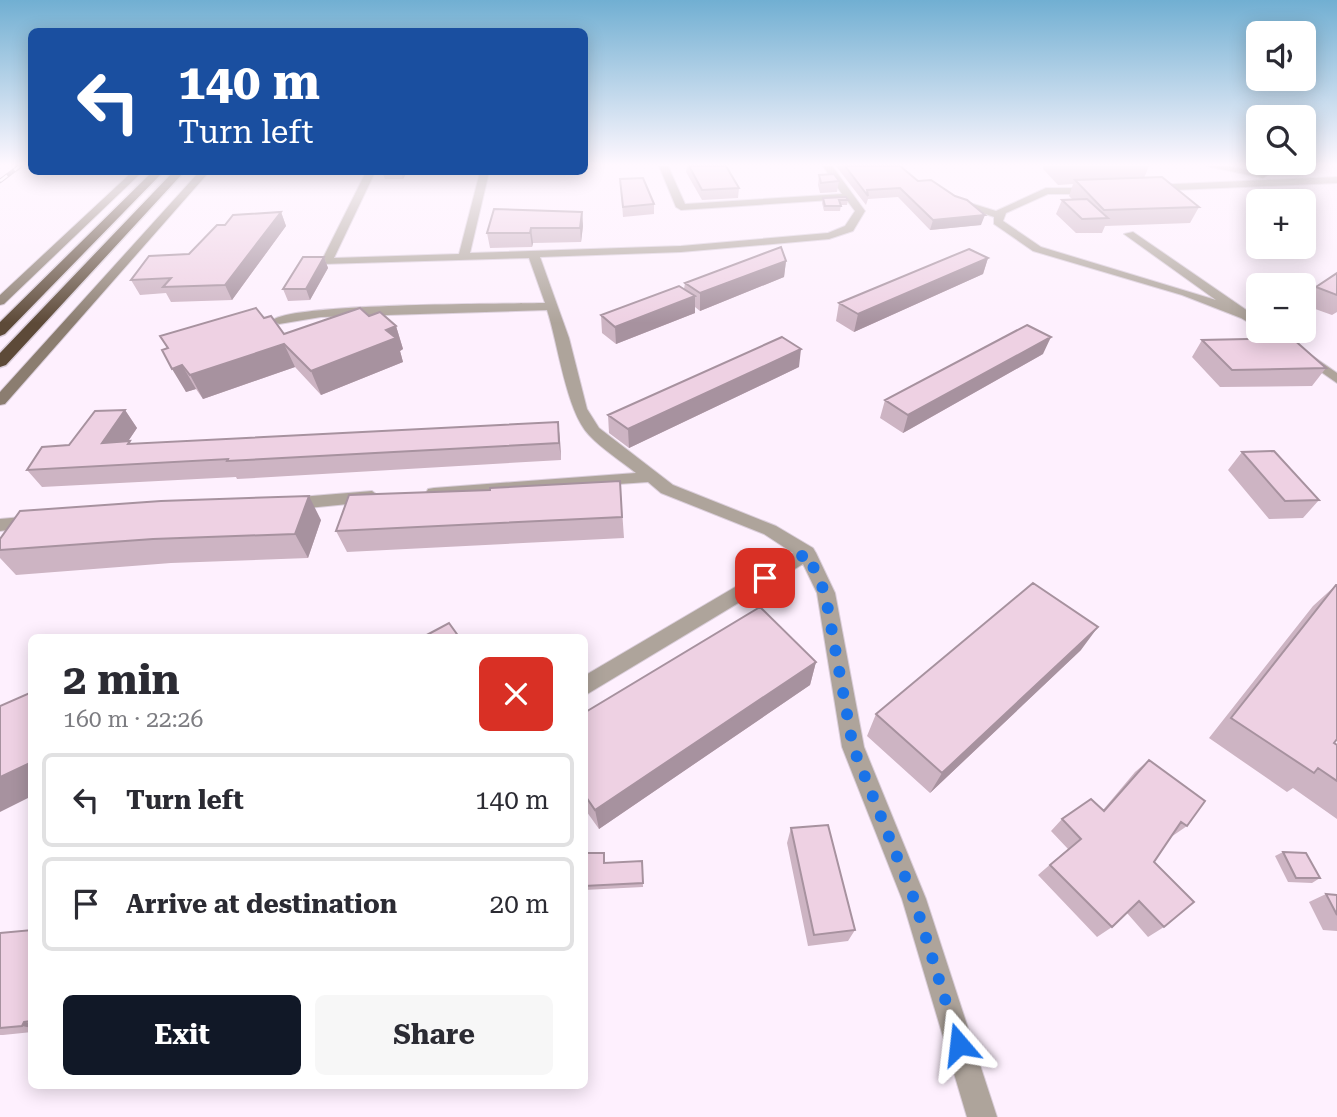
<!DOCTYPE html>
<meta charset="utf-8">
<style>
body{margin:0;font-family:"Roboto Serif",serif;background:#f7f7f7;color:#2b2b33;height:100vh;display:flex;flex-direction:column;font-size:26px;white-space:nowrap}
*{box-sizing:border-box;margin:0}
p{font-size:23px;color:#7c7c81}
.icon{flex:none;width:38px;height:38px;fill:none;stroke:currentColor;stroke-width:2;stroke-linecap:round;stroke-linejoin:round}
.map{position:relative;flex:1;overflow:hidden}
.sheet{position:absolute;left:28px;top:634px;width:560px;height:455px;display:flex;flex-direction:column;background:#fff;border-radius:10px;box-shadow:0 4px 18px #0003}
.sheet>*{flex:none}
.banner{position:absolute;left:28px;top:28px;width:560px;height:147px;border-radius:10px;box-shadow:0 4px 18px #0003;background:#1a4fa0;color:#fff;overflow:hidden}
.tools{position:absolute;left:1246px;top:21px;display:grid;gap:14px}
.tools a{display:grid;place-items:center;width:70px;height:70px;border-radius:10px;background:#fff;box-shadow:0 4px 18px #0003;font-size:35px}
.pin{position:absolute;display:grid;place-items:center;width:60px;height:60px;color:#fff;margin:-30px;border-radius:14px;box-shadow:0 4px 10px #0006}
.me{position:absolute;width:77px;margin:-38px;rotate:343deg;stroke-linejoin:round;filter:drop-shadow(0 0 5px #0008)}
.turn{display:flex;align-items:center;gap:24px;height:147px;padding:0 35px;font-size:32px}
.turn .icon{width:91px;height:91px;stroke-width:2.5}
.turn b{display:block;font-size:49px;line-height:60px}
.round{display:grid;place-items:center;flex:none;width:74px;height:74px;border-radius:10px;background:#f7f7f7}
.head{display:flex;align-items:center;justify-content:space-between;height:119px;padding:0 35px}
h1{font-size:42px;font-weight:700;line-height:52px}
.cta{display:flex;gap:14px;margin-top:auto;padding:14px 35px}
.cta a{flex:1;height:80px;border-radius:10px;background:#111827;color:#fff;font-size:28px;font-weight:700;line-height:80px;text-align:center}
.cta a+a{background:#f7f7f7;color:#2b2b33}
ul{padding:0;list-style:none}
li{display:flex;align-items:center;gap:21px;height:94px;margin:0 14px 10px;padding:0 21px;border:4px solid #e1e1e2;border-radius:10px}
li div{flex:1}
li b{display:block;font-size:26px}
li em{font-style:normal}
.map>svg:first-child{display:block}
</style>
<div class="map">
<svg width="1337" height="1117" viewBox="0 0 1337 1117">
<rect width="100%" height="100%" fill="#fef0fe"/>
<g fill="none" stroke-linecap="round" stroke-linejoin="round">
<g stroke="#dbcedb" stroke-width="2">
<path id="street" d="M659 166H668L685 204 842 194 823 166H832L865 211 853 231 829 239 681 252 540 257 569 338 587 409 599 428 673 485 776 526 813 548 816 553 835 593 864 747 926 899 997 1117H967L902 899 842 747 817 593 803 564 584 696V676L793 553 764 534 661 493 648 482 428 497 426 493 428 489 434 488 636 473C621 461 602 449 589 435 566 411 558 343 547 310L321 317 279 324 273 320C294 303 503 304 545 303L529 258 323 264 321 262 366 172H375L334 258 459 254 480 172H489L470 253 681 246 828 233 845 226 855 211 846 199 681 210 676 207Z
M1207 166H1229L1268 175 1263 178Z
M1337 177V183L1152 191 1147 188 1152 185Z
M1046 188H1092L1097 191 1092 194H1048L1006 213 1003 221 1041 247 1216 300 1124 234 1133 232 1258 318V328L1241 318 1182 295 1033 251 994 224V217L952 202 957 199 996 211Z
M1262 331H1276L1337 373V383Z
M372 491 380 497 378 501 288 510 280 504 288 498Z
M33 516 39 518 41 522 39 526 0 531V519Z"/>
</g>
<g stroke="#dbcedb" stroke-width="2">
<path id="secondary" d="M132 172H142L4 304 0 305V295Z
M199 172H209L5 404 0 405V392Z"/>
</g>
<g stroke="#dbcedb" stroke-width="3">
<path id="highway" d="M152 172H163L5 334 0 336V322Z
M173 172H184L6 365 0 367V353Z"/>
</g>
<use href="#street" fill="#aea49b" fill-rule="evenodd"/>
<use href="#secondary" fill="#8b7d70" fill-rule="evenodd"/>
<use href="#highway" fill="#5d4a38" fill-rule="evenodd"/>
<g stroke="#807681" stroke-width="4.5">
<path id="rail" d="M0 181 20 166"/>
</g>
<use href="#rail" stroke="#fff" stroke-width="2.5" stroke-dasharray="9" stroke-linecap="butt"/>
</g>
<path fill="#cdb4c3" d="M687 166H726L739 188 738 198 702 200 686 172Z
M836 166H900L918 181 981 225 930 230 898 197 868 199 866 205Z
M1043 166H1149L1144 178 1199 207 1190 223 1105 226 1102 233H1076L1056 214 1062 200 1072 199 1069 196 1073 184 1058 185 1043 169Z
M382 172H407L403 179H385Z
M819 175 839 181 837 192 820 193 818 185Z
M621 189 654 204V214L623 217Z
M823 198 848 200 847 205H841L840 211H824L822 203Z
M281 212 286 226 232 300 171 302 166 293 140 295 131 280 189 254 225 225Z
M582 212 583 226 581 242 533 243 532 247 490 248 487 233Z
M324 257 328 268 310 300 288 301 283 289Z
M988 258 983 274 854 332 836 321 839 303Z
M786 261 784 277 700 311 695 307V313L616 344 602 333 601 315 684 289 685 283Z
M1337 273V312L1332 315 1304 305 1316 287Z
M369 316 396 326 403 349 400 351 403 362 321 395 295 367 203 399 196 389 186 392 167 348 160 336 264 318 284 334Z
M1202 340 1326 368 1312 386 1220 387 1192 357Z
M1043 354 903 433 880 418 885 400Z
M799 367 629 448 609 433 608 415Z
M125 410 137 428 128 441 132 444 560 440 561 460 237 479 236 477 42 487 27 470 69 445Z
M1242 452 1319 500 1303 518 1269 519 1228 470Z
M620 481 624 538 347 552 336 531 490 490Z
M321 520 308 558 171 563 16 575 0 558V539Z
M1336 585 1334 743 1337 745V819L1293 788 1287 792 1209 738 1313 606Z
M1081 650 930 793 867 736 876 714Z
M816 662 810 685 599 829 584 808V713Z
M1149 760 1187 826 1171 837 1154 862 1164 927 1148 937 1127 913 1112 927 1097 937 1038 875 1068 849 1051 831 1062 819 1103 810 1135 772Z
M791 828 855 930 848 941 808 946 787 843Z
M1283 852 1320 878 1312 883 1288 882 1275 856Z
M584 853 605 857V863L642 861 643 887 584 890Z
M1326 894 1337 895V931L1323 930 1309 902Z
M32 930V1032L3 1035H0V933Z"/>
<path fill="#a7929f" d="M401 172H407L403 179Z
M281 212 286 226 232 300 225 285Z
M582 212 583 226 581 242 580 228Z
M985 215 981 225 930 230 933 220Z
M531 228 533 243 532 247 530 233Z
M324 257 328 268 310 300 306 289Z
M988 258 983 274 854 332 858 314Z
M786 261 784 277 700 311V293Z
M695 296V313L616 344 615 327Z
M396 326 403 349 400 351 403 362 321 395 311 371 386 330Z
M1051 337 1043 354 903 433 908 415Z
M284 344 295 367 203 399 190 375Z
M801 349 799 367 629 448 628 429Z
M182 365 196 389 186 392 172 369Z
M125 410 137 428 115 461 102 443Z
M558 422 560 440 561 460 559 443Z
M309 496 321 520 308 558 295 534Z
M1098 627 1081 650 930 793 942 773Z
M816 662 810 685 599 829 595 810Z
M32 762V796L0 812V777Z
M24 1022 32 1024V1028L22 1026Z"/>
<path fill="#eed1e3" stroke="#a7929f" stroke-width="2" d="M689 166H726L739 188 702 190Z
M845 166H900L918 181 931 180 955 196 967 200 985 215 933 220 900 188 867 190 868 196Z
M834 174 839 181 821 183 819 175Z
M1162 177 1199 207 1104 210 1075 180Z
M643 178 654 204 623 207 620 179Z
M846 197 848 200H839L841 206H825L823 198Z
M1087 199 1108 218 1082 219 1062 200Z
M494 209 582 212 580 228H531L530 233H487Z
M281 212 225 285 163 287 171 278 131 280 149 256 189 254 217 225H225L233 215Z
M781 247 786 261 700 293 685 283Z
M969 249 988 258 858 314 839 303Z
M303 257H324L306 289H283Z
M1337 273V295L1316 287Z
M679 286 695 296 615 327 601 315Z
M256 308 264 318 271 316 284 334 360 308 369 316 380 312 396 326 386 330 396 338 311 371 284 344 190 375 182 365 172 369 162 350 168 348 160 336Z
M1027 325 1051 337 908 415 885 400Z
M782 337 801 349 628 429 608 415Z
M1292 338 1326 368 1232 370 1202 340Z
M125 410 102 443 130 441 128 444 558 422 559 443 227 461 228 459 27 470 42 447 69 445 95 411Z
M1274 451 1319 500 1285 501 1242 452Z
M620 481 622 517 336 531 349 495 490 490V488Z
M309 496 295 534 153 539 0 550V539L20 511 161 501Z
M1033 583 1098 627 942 773 876 714Z
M1336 585H1337V739L1334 743 1337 745V781L1318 768 1314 773 1231 718Z
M760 607 816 662 595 810 584 794V713Z
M449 623 459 637H423Z
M32 692V762L0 777V706Z
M1149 760 1205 801 1187 826 1181 822 1154 862 1194 902 1164 927 1139 901 1112 927 1050 865 1081 839 1062 819 1091 799 1104 811Z
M828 825 855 930 814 935 791 828Z
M1283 852 1306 853 1320 878H1296Z
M584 853H604V863L642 861 643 883 584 886Z
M1326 894 1337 895V915Z
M32 930V1021L24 1022 22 1026 0 1028V933Z"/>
<linearGradient id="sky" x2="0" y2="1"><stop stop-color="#71afd2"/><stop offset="0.51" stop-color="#fff8ff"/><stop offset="1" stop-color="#fff8ff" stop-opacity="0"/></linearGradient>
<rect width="1337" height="323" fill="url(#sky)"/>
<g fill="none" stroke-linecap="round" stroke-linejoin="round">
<path stroke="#1a73e8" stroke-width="12" stroke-dasharray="0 21.6" d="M765 578 807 553 825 593 853 747 914 899 959 1044"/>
</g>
</svg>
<div class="tools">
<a><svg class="icon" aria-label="sound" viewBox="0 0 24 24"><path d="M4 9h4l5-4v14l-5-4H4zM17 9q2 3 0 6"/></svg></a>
<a><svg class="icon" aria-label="search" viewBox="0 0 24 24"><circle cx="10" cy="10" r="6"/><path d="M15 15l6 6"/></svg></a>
<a>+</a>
<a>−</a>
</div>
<div class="pin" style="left:765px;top:578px;background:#d93025"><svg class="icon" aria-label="arrive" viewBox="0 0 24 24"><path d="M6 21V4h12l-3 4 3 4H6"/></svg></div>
<svg class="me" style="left:959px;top:1044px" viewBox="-20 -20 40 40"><path d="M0-17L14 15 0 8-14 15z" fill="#1a73e8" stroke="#fff" stroke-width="4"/></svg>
<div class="banner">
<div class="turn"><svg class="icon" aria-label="left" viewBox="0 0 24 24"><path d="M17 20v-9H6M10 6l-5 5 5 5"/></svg><div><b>140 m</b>Turn left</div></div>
</div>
<section class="sheet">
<div class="head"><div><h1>2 min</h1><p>160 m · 22:26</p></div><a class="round" style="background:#d93025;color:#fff"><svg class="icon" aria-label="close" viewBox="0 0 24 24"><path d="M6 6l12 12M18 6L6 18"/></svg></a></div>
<ul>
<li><svg class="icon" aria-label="left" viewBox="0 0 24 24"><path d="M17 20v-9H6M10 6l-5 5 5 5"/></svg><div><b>Turn left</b></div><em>140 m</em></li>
<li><svg class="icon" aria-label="arrive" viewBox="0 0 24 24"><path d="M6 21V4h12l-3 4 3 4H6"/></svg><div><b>Arrive at destination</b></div><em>20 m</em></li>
</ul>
<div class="cta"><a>Exit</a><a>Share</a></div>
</section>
</div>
